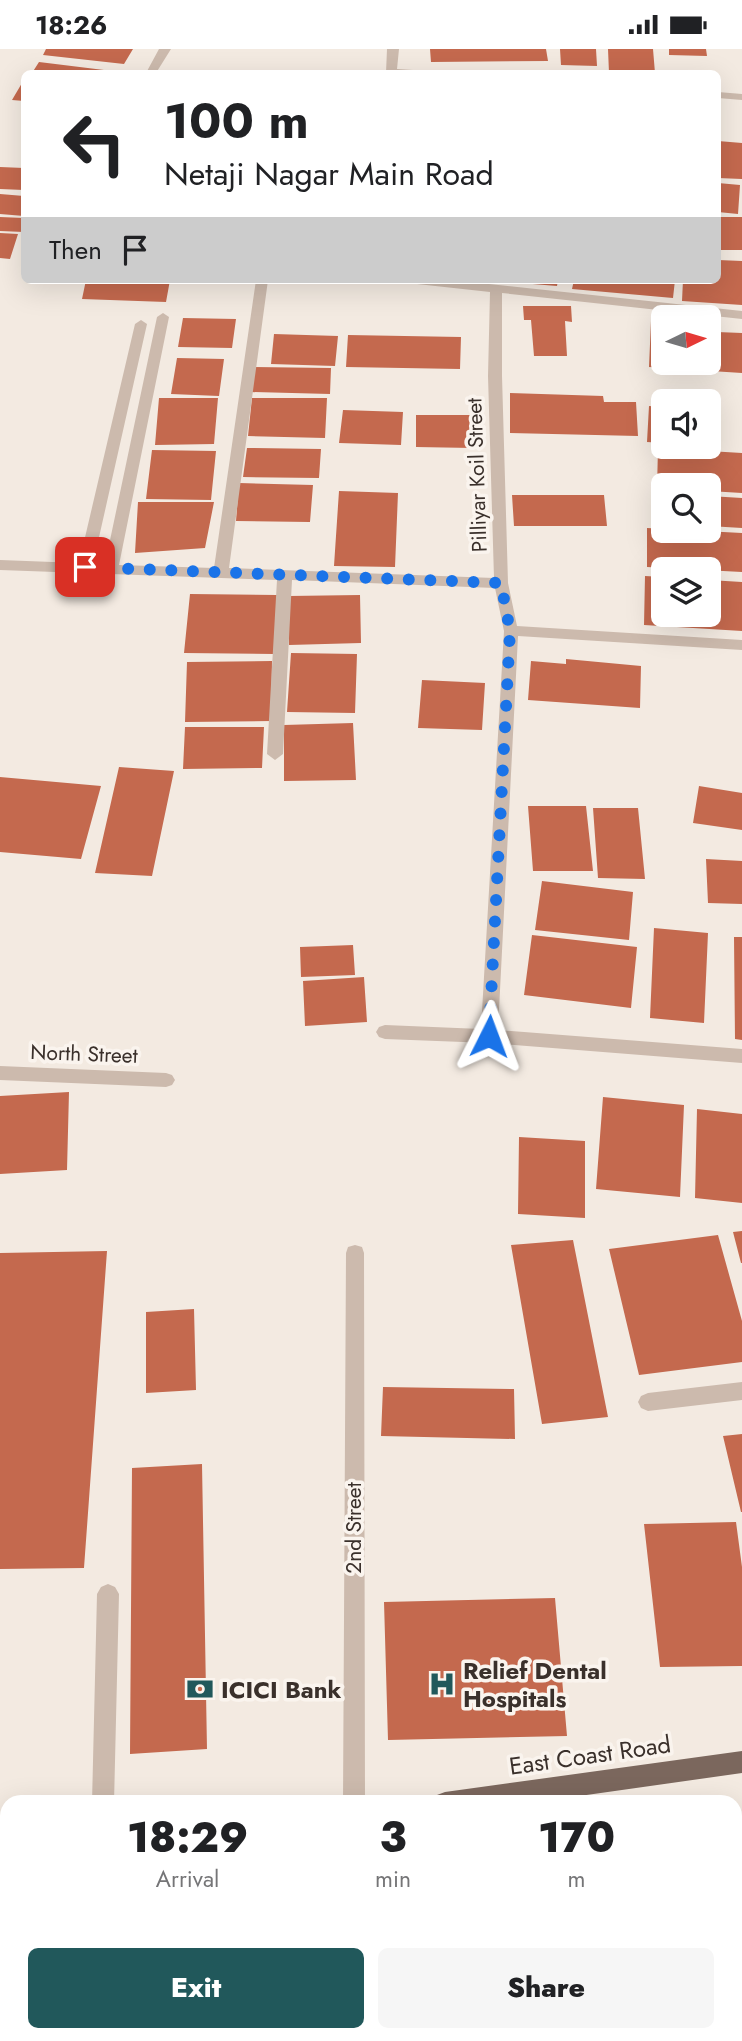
<!DOCTYPE html>
<style>
body{margin:0;font-family:Jost,sans-serif;background:#f6f6f6;color:#202124;height:100vh;display:flex;flex-direction:column;font-size:26px;white-space:nowrap}
*{box-sizing:border-box;margin:0}
p{font-size:23px;color:#757577}
.icon{flex:none;width:38px;height:38px;fill:none;stroke:currentColor;stroke-width:2;stroke-linecap:round;stroke-linejoin:round}
.map{position:relative;flex:1;overflow:hidden}
.details{position:absolute;left:0px;top:1746px;width:742px;height:247px;display:flex;flex-direction:column;background:#fff;border-radius:21px 21px 0 0;box-shadow:0 7px 28px #0002}
.details>*{flex:none}
.guide{position:absolute;left:21px;top:21px;width:700px;height:214px;border-radius:10px;box-shadow:0 7px 28px #0002;background:#fff;color:#202124;overflow:hidden}
.needle{width:46px;rotate:85deg}
.buttons{position:absolute;left:651px;top:256px;display:grid;gap:14px}
.buttons a{display:grid;place-items:center;width:70px;height:70px;border-radius:10px;background:#fff;box-shadow:0 7px 28px #0002;font-size:35px}
.pin{position:absolute;display:grid;place-items:center;width:60px;height:60px;color:#fff;margin:-30px;border-radius:14px;box-shadow:0 4px 10px #0006}
.me{position:absolute;width:77px;margin:-38px;rotate:3deg;stroke-linejoin:round;filter:drop-shadow(0 0 5px #0008)}
.turn{display:flex;align-items:center;gap:24px;height:147px;padding:0 28px;font-size:32px}
.turn .icon{width:91px;height:91px;stroke-width:2.5}
.turn b{display:block;font-size:49px;line-height:60px}
.then{display:flex;align-items:center;height:66px;padding:0 28px;background:#0003;gap:14px;font-size:26px}
.eta{display:flex;justify-content:space-evenly;align-items:center;height:119px;text-align:center}
.eta b{font-size:42px;font-weight:800;line-height:49px}
.button{display:flex;gap:14px;margin-top:auto;padding:14px 28px}
.button a{flex:1;height:80px;border-radius:10px;background:#21585b;color:#fff;font-size:28px;font-weight:800;line-height:80px;text-align:center}
.button a+a{background:#f6f6f6;color:#202124}
.status{display:flex;justify-content:space-between;align-items:center;height:49px;padding:0 35px;background:#fff;direction:ltr}
.status svg{height:19px;fill:currentColor}
.map>svg:first-child{display:block}
</style>
<div class="status"><b>18:26</b><svg viewBox="0 0 49 12"><path d="M0 12V9h3v3zM5 12V6h3v6zM10 12V3h3v9zM15 12V0h3v12zM26 1h20v11H26zM47 4h2v5h-2z"/></svg></div>
<div class="map">
<svg width="742" height="1992" viewBox="0 0 742 1992">
<rect width="100%" height="100%" fill="#f3eae1"/>
<path fill="#c4694e" d="M46 0H133L124 15 43 6Z
M430 0H546L548 12 431 13Z
M560 0H596L597 17 561 16Z
M608 0H653L655 24H609Z
M669 0H706L707 7 669 6Z
M39 13 104 21 102 24H32Z
M22 34 24 35V52L12 51Z
M718 92 742 94V130L718 129Z
M0 118 24 119V141L0 140Z
M718 134 740 136 738 165 718 163Z
M0 145 24 147V167L0 165Z
M0 168 24 169V183L0 182Z
M718 168H742V201H718Z
M0 184 18 185 10 210 0 209Z
M718 211 742 212V256L682 252 683 231H718Z
M86 231H170L166 253 82 250Z
M484 231H558L557 237Z
M574 231H675L673 249 572 240Z
M523 257H571L572 273 565 272 567 307H534L531 271H524Z
M183 269 236 270 232 299 178 298Z
M651 272 663 273V313H709V276L717 277V283L742 284V324L649 318Z
M274 285 338 287 335 317 271 315Z
M348 286 461 288 460 320 346 318Z
M177 309 224 310 219 347 171 345Z
M253 318 331 319 330 345 250 343Z
M510 344 603 347 604 353H636L638 387 510 384Z
M159 349H218L214 395 155 396Z
M252 349H327L325 389 248 387Z
M649 357 663 358V394L647 393Z
M343 361 403 363 401 396 339 394Z
M416 366H472L473 399 416 398Z
M247 399 321 400 319 429 243 428Z
M658 399 742 404V444L709 442V436H663V439H657Z
M152 401 216 402 211 451 146 450Z
M239 434 313 436 310 473 236 472Z
M339 442 398 444 395 518 334 517Z
M512 446H604L607 477H514Z
M709 447 742 449V479L709 477Z
M138 453H214L205 499 135 504Z
M647 479 742 484V523L647 518Z
M645 527 663 528V565H709V531L742 533V582L644 576Z
M190 545 277 546 274 605 184 604Z
M360 546 361 594 289 596V547Z
M291 604 357 605 355 664 287 663Z
M566 610 641 617 640 659 528 651 531 612 566 615Z
M272 612 271 672 185 673 187 613Z
M422 631 485 634 482 681 418 679Z
M353 674 356 731 284 732V676Z
M185 678H264L262 719 183 720Z
M119 718 174 722 152 827 95 824Z
M0 728 101 737 81 810 0 803Z
M699 737 742 744V781L693 774Z
M528 757H586L593 822H533Z
M593 759H638L645 830 598 829Z
M706 810 742 812V855L708 854Z
M542 832 633 843 629 891 535 881Z
M654 879 708 884 704 974 650 969Z
M532 886 637 898 631 959 524 946Z
M734 888H742V991L735 990Z
M353 896 355 926 301 928 300 898Z
M364 928 367 973 305 977 303 932Z
M69 1043 67 1121 0 1125V1047Z
M603 1048 684 1056 680 1148 596 1140Z
M697 1060 742 1065V1154L695 1149Z
M519 1088 585 1092V1169L518 1165Z
M742 1182V1214H741L733 1183Z
M718 1186 742 1272V1313L639 1326 609 1200Z
M573 1191 608 1368 542 1375 511 1196Z
M107 1202 84 1519 0 1520V1204Z
M194 1260 196 1341 146 1344V1263Z
M383 1338 514 1340 515 1390 381 1387Z
M742 1385V1463H741L723 1387Z
M202 1415 207 1700 130 1705 132 1419Z
M736 1473 742 1518V1617L660 1618 644 1475Z
M555 1549 567 1687 388 1691 384 1553Z
M735 1848H742V1926H735Z
M5 1928 7 1986H70L69 1992H0Z
M83 1986H187V1992H83Z
M493 1986H586V1992H493Z"/>
<g fill="none" stroke-linecap="round" stroke-linejoin="round">
<path fill="#ccbaad" fill-rule="evenodd" d="M159 0H171L156 24H146Z
M387 0H399L397 20 413 21 418 24H386Z
M718 43 742 45V51L718 49Z
M256 231H268L229 519 494 529 488 327 490 243 417 235 411 231H452L742 262V270L502 244V327L508 534 517 577 742 591V601L518 587 498 981 742 1000V1014L489 994 385 990 379 988 376 983 379 978 385 976 481 980 504 582 495 539 292 531 283 705 275 711 267 705 277 531 0 521V511L79 514 135 275 141 271 147 275 93 515H105L157 268 163 264 169 268 119 516 214 519Z
M0 1017 166 1024 172 1026 175 1031 172 1036 166 1038 0 1031Z
M355 1196 362 1198 364 1204 365 1754H343L346 1204 348 1198Z
M742 1333V1351L648 1362 641 1359 638 1353 641 1347 648 1344Z
M108 1535 115 1538 119 1545 114 1754H92L97 1545 101 1538Z
M237 1986H261V1992H237Z
M466 1986H490V1992H466Z"/>
<path fill="#7b675d" fill-rule="evenodd" d="M742 1702V1724L530 1754H434L437 1746 445 1743Z
M742 1774V1796L735 1797V1775Z
M7 1817V1839L0 1840V1818Z
M7 1890V1914L0 1916V1892Z"/>
</g>
<g fill="none" stroke-linecap="round" stroke-linejoin="round">
<path stroke="#1a73e8" stroke-width="12" stroke-dasharray="0 21.6" d="M85 518 501 534 510 582 489 987"/>
</g>
<defs>
<g id="hospital-bare" transform="scale(2.1)"><path d="M-5-5h3v3.5h4V-5h3V5h-3V1.5h-4V5h-3Z" fill="#21585b" stroke="#faf4ee" stroke-width="2.5" paint-order="stroke"/></g>
<g id="bank-bare" transform="scale(2.1)"><path d="M-6-4H6V4H-6ZM0-2.3a2.3 2.3 0 1 0 0 4.6a2.3 2.3 0 1 0 0-4.6Z" fill="#21585b" stroke="#faf4ee" stroke-width="2.5" paint-order="stroke"/></g>
</defs>
<g fill-rule="evenodd">
<use href="#hospital-bare" x="442" y="1635"/>
<use href="#bank-bare" x="200" y="1640"/>
</g>
<g text-anchor="middle" dominant-baseline="central" stroke-width="7" stroke-linejoin="round" paint-order="stroke">
<g font-size="21" fill="#3a302b" stroke="#faf4ee">
<text transform="translate(477 426) rotate(-92)">Pilliyar Koil Street</text>
<text transform="translate(84 1005) rotate(2)">North Street</text>
<text transform="translate(354 1479) rotate(-90)">2nd Street</text>
</g>
<g font-size="24" font-weight="bold" fill="#3a302b" stroke="#faf4ee" text-anchor="start">
<text x="463" y="1621">Relief Dental<tspan x="463" dy="28">Hospitals</tspan></text>
<text x="221" y="1640">ICICI Bank</text>
</g>
<g font-size="24" fill="#3a302b" stroke="#faf4ee">
<text transform="translate(590 1706) rotate(-8)">East Coast Road</text>
</g>
</g>
</svg>
<div class="buttons">
<a><svg class="needle" viewBox="-14 -14 28 28"><path d="M0-13l5 13h-10z" fill="#e53935"/><path d="M0 13l5-13h-10z" fill="#757577"/></svg></a>
<a><svg class="icon" aria-label="sound" viewBox="0 0 24 24"><path d="M4 9h4l5-4v14l-5-4H4zM17 9q2 3 0 6"/></svg></a>
<a><svg class="icon" aria-label="search" viewBox="0 0 24 24"><circle cx="10" cy="10" r="6"/><path d="M15 15l6 6"/></svg></a>
<a><svg class="icon" aria-label="layers" viewBox="0 0 24 24"><path d="M12 4l9 5-9 5-9-5zM3 14l9 5 9-5"/></svg></a>
</div>
<div class="pin" style="left:85px;top:518px;background:#d93025"><svg class="icon" aria-label="arrive" viewBox="0 0 24 24"><path d="M6 21V4h12l-3 4 3 4H6"/></svg></div>
<svg class="me" style="left:489px;top:987px" viewBox="-20 -20 40 40"><path d="M0-17L14 15 0 8-14 15z" fill="#1a73e8" stroke="#fff" stroke-width="4"/></svg>
<div class="guide">
<div class="turn"><svg class="icon" aria-label="left" viewBox="0 0 24 24"><path d="M17 20v-9H6M10 6l-5 5 5 5"/></svg><div><b>100 m</b>Netaji Nagar Main Road</div></div>
<div class="then">Then<svg class="icon" aria-label="arrive" viewBox="0 0 24 24"><path d="M6 21V4h12l-3 4 3 4H6"/></svg></div>
</div>
<section class="details">
<div class="eta">
<div><b>18:29</b><p>Arrival</p></div>
<div><b>3</b><p>min</p></div>
<div><b>170</b><p>m</p></div>
</div>
<div class="button"><a>Exit</a><a>Share</a></div>
</section>
</div>
